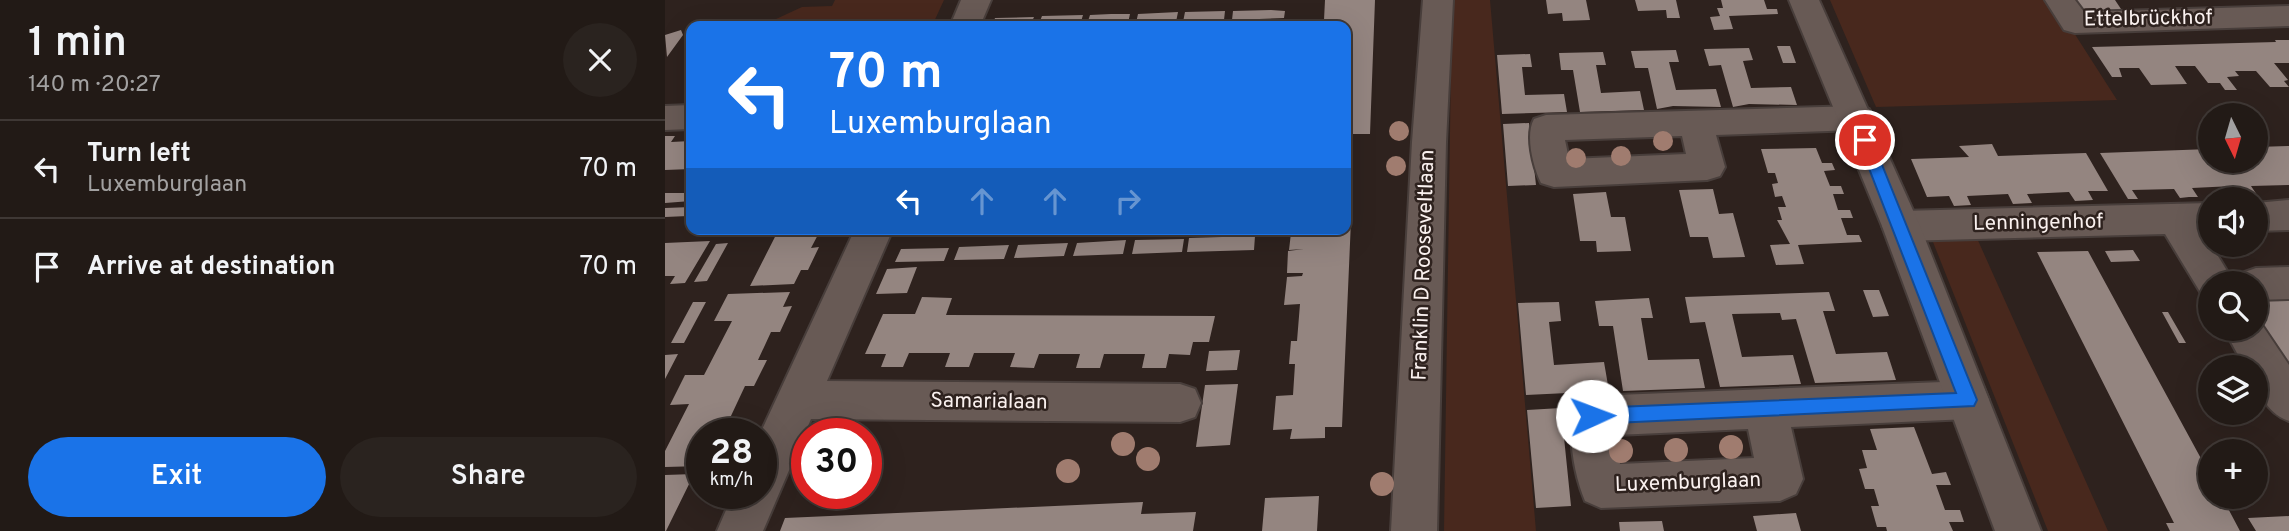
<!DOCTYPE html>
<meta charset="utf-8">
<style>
body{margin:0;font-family:Overpass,sans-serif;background:#2a231f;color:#f1f3f6;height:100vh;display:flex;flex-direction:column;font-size:26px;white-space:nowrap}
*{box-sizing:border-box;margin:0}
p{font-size:23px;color:#a2a1a1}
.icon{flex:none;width:38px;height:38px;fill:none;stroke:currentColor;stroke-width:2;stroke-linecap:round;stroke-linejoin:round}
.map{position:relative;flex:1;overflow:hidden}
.details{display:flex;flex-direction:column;background:#221a16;width:665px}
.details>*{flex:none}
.banner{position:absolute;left:21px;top:21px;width:665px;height:214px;border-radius:14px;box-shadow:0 7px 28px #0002,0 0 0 2px #3f3835;background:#1a73e8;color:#fff;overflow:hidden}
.needle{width:46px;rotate:175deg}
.tools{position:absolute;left:1533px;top:103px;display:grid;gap:14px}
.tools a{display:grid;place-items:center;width:70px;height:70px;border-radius:50%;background:#221a16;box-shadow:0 7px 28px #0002,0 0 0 2px #3f3835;font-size:35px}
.speed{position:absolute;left:21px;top:418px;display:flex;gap:14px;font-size:35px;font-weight:700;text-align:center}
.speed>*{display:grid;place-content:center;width:91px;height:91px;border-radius:50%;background:#221a16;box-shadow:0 7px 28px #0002,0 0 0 2px #3f3835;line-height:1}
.speed small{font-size:18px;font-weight:400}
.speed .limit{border:10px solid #d22;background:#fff;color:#111}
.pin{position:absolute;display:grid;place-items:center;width:60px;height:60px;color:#fff;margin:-30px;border:4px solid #fff;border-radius:50%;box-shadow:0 2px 7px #0007}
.me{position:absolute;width:77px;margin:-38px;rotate:88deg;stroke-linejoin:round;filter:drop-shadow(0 0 5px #0008)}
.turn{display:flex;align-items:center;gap:24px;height:147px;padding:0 28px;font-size:32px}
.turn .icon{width:91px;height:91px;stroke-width:2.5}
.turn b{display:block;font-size:49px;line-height:60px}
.lanes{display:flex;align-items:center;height:66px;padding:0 28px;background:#0003;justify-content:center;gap:35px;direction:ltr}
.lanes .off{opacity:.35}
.round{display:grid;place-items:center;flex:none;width:74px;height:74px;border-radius:37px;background:#2a231f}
.summary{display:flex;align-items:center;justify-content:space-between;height:119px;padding:0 28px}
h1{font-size:42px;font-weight:600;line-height:52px}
.primary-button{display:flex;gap:14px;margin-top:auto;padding:14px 28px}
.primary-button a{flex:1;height:80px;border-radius:42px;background:#1a73e8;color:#fff;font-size:28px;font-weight:600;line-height:80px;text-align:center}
.primary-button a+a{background:#2a231f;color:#f1f3f6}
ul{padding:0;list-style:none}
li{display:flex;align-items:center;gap:21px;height:98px;padding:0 28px;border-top:2px solid #3f3835}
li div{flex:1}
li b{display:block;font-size:26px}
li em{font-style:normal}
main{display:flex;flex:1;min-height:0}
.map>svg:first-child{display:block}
</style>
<main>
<section class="details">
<div class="summary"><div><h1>1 min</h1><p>140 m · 20:27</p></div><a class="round"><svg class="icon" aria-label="close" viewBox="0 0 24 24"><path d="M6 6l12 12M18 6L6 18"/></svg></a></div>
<ul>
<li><svg class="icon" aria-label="left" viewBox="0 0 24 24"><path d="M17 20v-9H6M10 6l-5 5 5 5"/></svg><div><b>Turn left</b><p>Luxemburglaan</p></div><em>70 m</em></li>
<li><svg class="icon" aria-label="arrive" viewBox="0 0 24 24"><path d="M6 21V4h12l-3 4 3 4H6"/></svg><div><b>Arrive at destination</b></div><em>70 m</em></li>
</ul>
<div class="primary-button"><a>Exit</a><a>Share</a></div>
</section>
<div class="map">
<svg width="1624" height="531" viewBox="0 0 1624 531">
<rect width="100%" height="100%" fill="#2e221e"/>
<path fill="#48281d" d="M170 0H279L267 26H96L137 7 167 6Z
M787 0H825L871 531H779Z
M1165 0H1388L1452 100 1211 107Z
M1311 236 1443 531H1383L1266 237Z"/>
<path fill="#948580" d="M660 0H710L705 134H681V26H672V19L659 20Z
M881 0H921L925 20 898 21 897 13 883 14Z
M970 0H1011L1015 18H1002L1001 10 973 11Z
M1056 0H1099L1102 9H1112L1113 14 1064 16 1068 29 1049 30 1045 17 1055 16 1052 8H1058Z
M1406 0H1450L1458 12H1414Z
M560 11 559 20 518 22 520 12Z
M568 11 606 10 620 11 619 18 567 20Z
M513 12 511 22 471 23 473 14Z
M446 14H465L463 23 422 24 425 15Z
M418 15 415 25 373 26 377 16Z
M369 17 365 26H327L330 18Z
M16 30 18 35 2 57 0 35Z
M1610 40H1624V63H1609L1623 80 1619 81 1624 87H1605L1591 71H1570L1574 76 1562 77 1572 90H1560L1555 83H1543L1530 66H1510L1522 84 1486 85 1474 68H1454L1457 77H1447L1427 47 1611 42Z
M1112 46H1125L1131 63H1118Z
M1084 48 1088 60 1078 61 1086 88 1126 87 1132 105 1084 104 1068 107 1056 65 1044 66 1039 49Z
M1011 50 1014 62H1004L1011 90 1051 89 1056 107 1008 106 992 109 983 68H970L966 51Z
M938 52 941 65H931L936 93 975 91 979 110 915 112 908 70H896L894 53Z
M865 54 867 67H857L860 95 899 94 902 112 837 114 832 55Z
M864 123 871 185 843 186 838 124Z
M0 136H10L6 142 26 141V169L0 170Z
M1327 144 1333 156 1421 153 1443 191H1423L1428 200 1410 201 1404 192 1362 194 1367 203 1348 204 1343 194 1302 196 1306 205 1289 206 1284 196 1262 197 1246 159 1304 157 1294 146Z
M1624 146V185L1586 186 1592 195 1575 196 1568 186 1527 188 1533 197H1524L1515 198 1509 189 1467 190 1473 199H1463L1435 153 1545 149V161H1591V147Z
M1151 148 1157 163H1167L1170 170 1159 171 1165 186H1176L1179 194H1168L1173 210H1185L1188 218H1176L1182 235H1194L1197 242 1133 245 1139 264 1111 265 1105 245 1125 244 1112 220H1117L1113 207H1121L1117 196 1110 197 1107 184 1113 183 1110 173H1103L1096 149Z
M688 175 677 427H660V438L625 439 627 429 608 430 611 396 628 395 630 364H624L626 341H632L635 304 619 305 622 277 637 276 638 273H622L623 251 639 249 624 250 626 233 641 232V229H681V176Z
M1048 189 1054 214 1068 213 1080 257 1048 258 1043 237H1025L1014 190Z
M941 192 946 217H960L966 251 932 252 931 241H915L908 194Z
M0 193H26V201L0 203Z
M26 207 23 216 0 217V208Z
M114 229H156L146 248 154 247 143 270H136L129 284 85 286Z
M590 236 589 250 522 252 524 238Z
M519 239 517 252 467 254 470 240Z
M461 240 458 254 408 256 412 243Z
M45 241 20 283 5 284 10 276H0V243Z
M63 243 42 281 29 282 51 244Z
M403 243 399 256 349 258 353 245Z
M344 245 339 259 289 260 294 247Z
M284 248 279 261 230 262 236 249Z
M1468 250 1475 261 1446 262 1440 251Z
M1423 251 1545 475V497H1557L1575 531H1505L1501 523H1509L1372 252Z
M252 267 242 293 211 294 222 269Z
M1198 290H1214L1224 316 1208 317Z
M125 292 118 307 127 306 115 332H106L93 360H102L89 386H80L65 418 75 417 67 434H37V466L0 467V451L24 404 5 405 20 375H39L67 321H49L63 294Z
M1164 292 1170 311H1158L1171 354 1222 352 1231 380 1150 383 1131 319 1117 320 1115 313 1067 314 1077 357 1128 355 1136 384 1055 387 1040 322 1025 323 1020 297Z
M1624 296V368L1591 316V297Z
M257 297 287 298 281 315 550 316 544 342H528L525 355 504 354 501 368H477L480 354H439L435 368H411L415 354H374L369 368 345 367 350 353H309L304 367H280L285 353H244L238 367H216L221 354H200L218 314H250Z
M984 298 988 318H976L983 360 1034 359 1040 388 958 391 948 326H934L930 301Z
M28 302H41L19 343H6Z
M894 302 896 321 884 322 889 365 939 362 944 391 861 395 853 303Z
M1497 312H1503L1521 343H1514Z
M575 350 572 370 541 371 544 351Z
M13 354 0 379V355Z
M573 384 565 445 531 447 540 385Z
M896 408 906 506 871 508 862 410Z
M1249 427 1267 474 1281 472 1286 485H1271L1280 510H1295L1299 522H1284L1288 531H1222L1221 527H1212L1206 506H1214L1209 489H1200L1194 469 1202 468 1197 450H1212L1205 429Z
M29 474 1 531H0V475Z
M654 496 652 531H597L600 498Z
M478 502 476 514 531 512 528 531H115L120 518Z
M1131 513 1136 531H1092L1088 516Z
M1624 516V531H1591L1583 518Z
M997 521 999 531H955L954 522Z"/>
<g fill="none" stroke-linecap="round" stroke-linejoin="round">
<g stroke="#483e3b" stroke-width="4">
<path id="street" d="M296 0H326L315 26H285Z
M1380 0H1410L1419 12 1624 6V26L1410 33 1399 30Z
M26 105V129L0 130V106Z
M1192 106 1204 109 1209 118 1204 127 1192 130 1051 135 1060 167 1055 176 1042 180 889 187 876 183C868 167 860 135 869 119L881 115ZM1017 136 1021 154 904 159 900 140Z
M1624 200V230L1591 231V203Z
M1545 203V233H1539L1570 284H1545V298L1537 295 1500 234 1236 241 1223 236 1217 226 1223 216 1236 211Z
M190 229H228L162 381 515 384 530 389 536 403 530 417 515 422 146 419 98 531H52L68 494H96L95 434Z
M1624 267V299L1591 300V284H1572L1577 273 1591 268Z
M1591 316 1624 365V421C1601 413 1591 391 1591 368H1580L1559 329H1591Z
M1303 381 1318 386 1324 400 1318 414 1303 419 1126 427 1138 479 1131 494 1115 501 936 508 920 501C909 475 900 428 912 402L927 396ZM1083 429 1089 458 955 464 951 435Z"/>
</g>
<g stroke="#483e3b" stroke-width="4">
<path id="secondary" d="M758 0H788L781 142 772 531H726L747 142Z
M1124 0H1154L1255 226 1376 531H1330L1217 226Z"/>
</g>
<use href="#street" fill="#685a55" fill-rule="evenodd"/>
<use href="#secondary" fill="#685a55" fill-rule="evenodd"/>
</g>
<g fill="#a07c6f">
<circle cx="734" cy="131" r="10"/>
<circle cx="998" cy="141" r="10"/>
<circle cx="956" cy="156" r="10"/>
<circle cx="911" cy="158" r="10"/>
<circle cx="731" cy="166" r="10"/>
<circle cx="458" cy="444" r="12"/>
<circle cx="1066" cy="447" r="12"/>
<circle cx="1011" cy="450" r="12"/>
<circle cx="956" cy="451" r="12"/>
<circle cx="483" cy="459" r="12"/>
<circle cx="403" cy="471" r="12"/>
<circle cx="717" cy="484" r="12"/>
</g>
<path fill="#1a73e8" stroke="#114b97" stroke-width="2" d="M1200 134 1207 140 1312 400 1309 406 927 424 921 422 918 416 921 410 927 408 1291 393 1193 140Z"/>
<g text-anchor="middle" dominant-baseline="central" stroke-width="5" stroke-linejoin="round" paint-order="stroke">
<g font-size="21" fill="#faf1ef" stroke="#2e221e">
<text transform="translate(1483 19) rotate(-1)">Ettelbrückhof</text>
<text transform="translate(1373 223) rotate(-1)">Lenningenhof</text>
<text transform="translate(759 265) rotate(-88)">Franklin D Rooseveltlaan</text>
<text transform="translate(324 402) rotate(1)">Samarialaan</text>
<text transform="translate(1023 483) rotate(-2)">Luxemburglaan</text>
</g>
</g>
</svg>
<div class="tools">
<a><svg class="needle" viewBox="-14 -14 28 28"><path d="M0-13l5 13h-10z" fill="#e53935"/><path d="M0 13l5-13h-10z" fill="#a2a1a1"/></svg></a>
<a><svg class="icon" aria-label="sound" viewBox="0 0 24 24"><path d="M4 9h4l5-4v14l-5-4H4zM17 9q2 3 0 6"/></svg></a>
<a><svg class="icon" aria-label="search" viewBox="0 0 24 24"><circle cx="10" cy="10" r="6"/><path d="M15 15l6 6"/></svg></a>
<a><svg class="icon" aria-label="layers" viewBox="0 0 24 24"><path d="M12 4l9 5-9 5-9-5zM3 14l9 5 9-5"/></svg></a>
<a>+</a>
</div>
<div class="speed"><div>28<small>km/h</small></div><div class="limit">30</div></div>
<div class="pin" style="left:1200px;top:140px;background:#d93025"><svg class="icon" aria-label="arrive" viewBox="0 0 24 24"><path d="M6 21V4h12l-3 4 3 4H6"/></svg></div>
<svg class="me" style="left:927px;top:416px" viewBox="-20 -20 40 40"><circle r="19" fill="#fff"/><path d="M0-13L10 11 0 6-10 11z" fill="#1a73e8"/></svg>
<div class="banner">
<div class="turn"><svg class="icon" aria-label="left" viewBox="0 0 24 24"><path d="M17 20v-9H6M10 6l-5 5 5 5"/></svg><div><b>70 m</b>Luxemburglaan</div></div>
<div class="lanes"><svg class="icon" aria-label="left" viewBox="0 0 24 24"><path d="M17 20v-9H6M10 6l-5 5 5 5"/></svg><svg class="icon off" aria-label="ahead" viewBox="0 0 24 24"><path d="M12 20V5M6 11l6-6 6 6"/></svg><svg class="icon off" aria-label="ahead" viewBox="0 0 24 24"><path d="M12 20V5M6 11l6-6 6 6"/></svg><svg class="icon off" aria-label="right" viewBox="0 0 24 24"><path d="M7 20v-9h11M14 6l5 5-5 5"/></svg></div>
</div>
</div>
</main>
